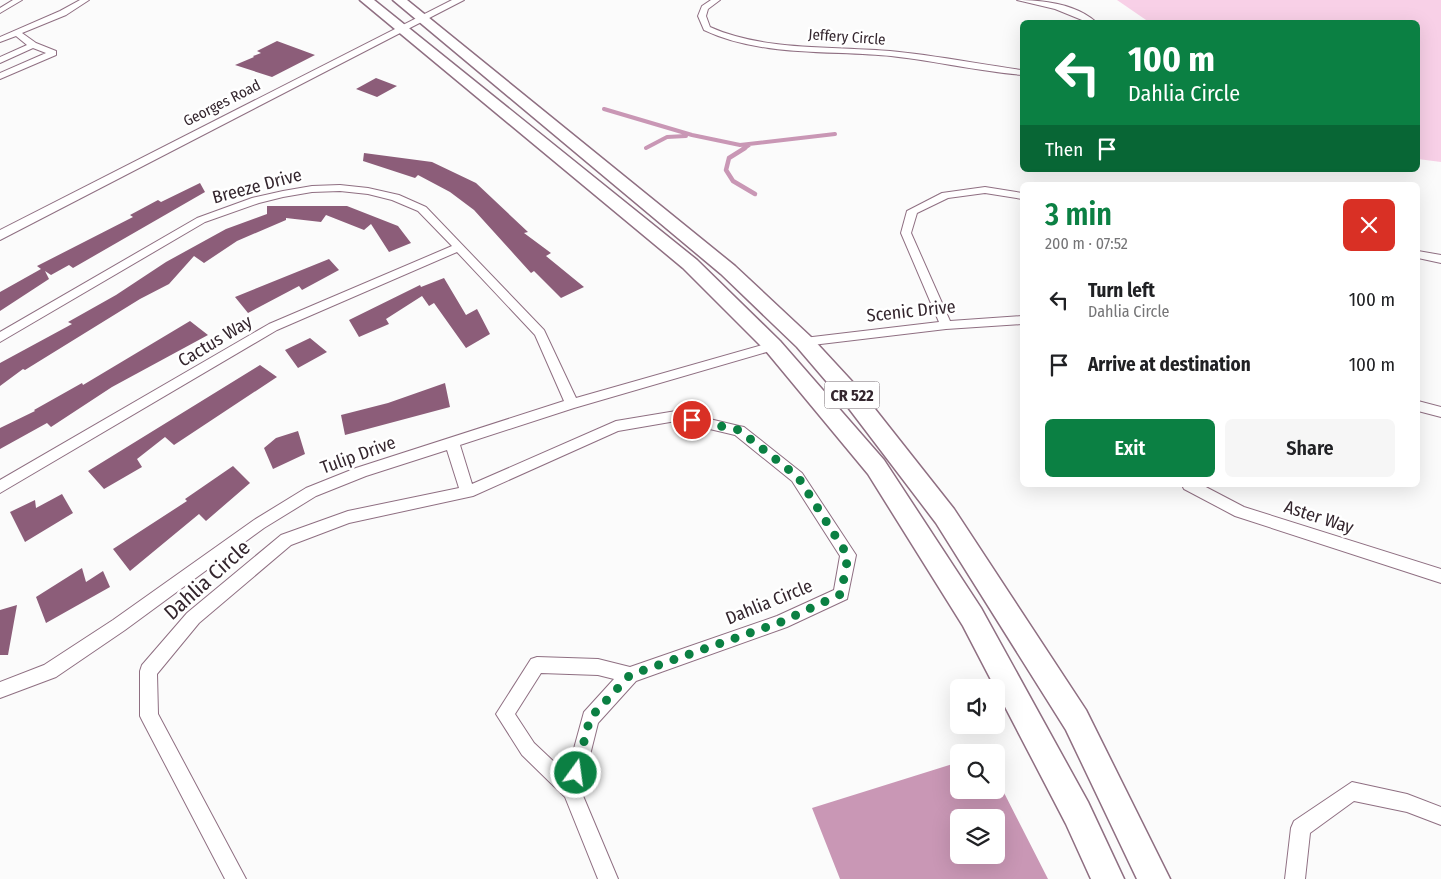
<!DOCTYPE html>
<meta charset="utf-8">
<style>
body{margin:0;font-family:"Fira Sans Condensed",sans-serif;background:#f6f6f6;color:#202124;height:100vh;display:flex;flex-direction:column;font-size:19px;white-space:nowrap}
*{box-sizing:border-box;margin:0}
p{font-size:16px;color:#757577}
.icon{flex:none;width:28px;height:28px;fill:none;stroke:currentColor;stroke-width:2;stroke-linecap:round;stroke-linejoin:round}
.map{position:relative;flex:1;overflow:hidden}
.details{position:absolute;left:1020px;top:182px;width:400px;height:305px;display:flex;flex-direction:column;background:#fff;border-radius:8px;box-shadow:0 5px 20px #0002}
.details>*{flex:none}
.guide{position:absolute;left:1020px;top:20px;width:400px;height:152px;border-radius:8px;box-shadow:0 5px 20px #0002;background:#0b8043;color:#fff;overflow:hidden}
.fabs{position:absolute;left:950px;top:679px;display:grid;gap:10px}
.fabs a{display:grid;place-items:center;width:55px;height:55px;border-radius:8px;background:#fff;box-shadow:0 5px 20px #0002;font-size:25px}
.pin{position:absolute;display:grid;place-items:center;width:42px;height:42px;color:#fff;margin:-21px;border:2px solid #fff;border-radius:50%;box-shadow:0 1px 5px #0007}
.me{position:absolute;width:55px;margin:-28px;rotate:14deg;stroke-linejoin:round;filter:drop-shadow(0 0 4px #0008)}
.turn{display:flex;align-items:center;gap:18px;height:105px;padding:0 25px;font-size:22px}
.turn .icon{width:65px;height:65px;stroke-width:2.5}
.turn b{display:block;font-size:35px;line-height:42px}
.then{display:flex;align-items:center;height:48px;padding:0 25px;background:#0003;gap:10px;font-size:19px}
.round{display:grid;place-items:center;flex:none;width:52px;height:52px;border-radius:8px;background:#f6f6f6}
.overview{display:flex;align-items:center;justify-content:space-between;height:85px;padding:0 25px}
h1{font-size:30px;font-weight:600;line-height:38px;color:#0b8043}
.cta{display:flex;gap:10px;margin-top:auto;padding:10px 25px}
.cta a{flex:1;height:58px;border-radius:8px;background:#0b8043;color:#fff;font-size:20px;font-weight:600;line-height:58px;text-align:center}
.cta a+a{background:#f6f6f6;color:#202124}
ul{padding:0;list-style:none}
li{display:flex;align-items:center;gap:15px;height:65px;padding:0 25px}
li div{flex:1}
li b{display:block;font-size:19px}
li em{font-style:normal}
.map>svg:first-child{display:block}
</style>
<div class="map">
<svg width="1441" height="879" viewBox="0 0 1441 879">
<rect width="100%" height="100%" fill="#fbfbfb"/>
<path fill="#f8d0e7" d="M1117 0H1441V162L1418 159V22H1149Z"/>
<path fill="#c997b5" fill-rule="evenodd" d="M959 762V790H996V777L1048 879H840L812 808ZM959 818H996V855H959Z"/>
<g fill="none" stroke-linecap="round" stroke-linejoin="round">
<path stroke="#c997b5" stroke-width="4" d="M604 109 692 135 740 145 835 134
M646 148 667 137 686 136
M743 149 749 145"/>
<path stroke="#c997b5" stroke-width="4.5" d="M745 148 729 158 726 170 733 181 755 194"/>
</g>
<path fill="#8c5d79" d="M277 41 315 55 272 77 235 65 254 57 253 56 261 53 257 51Z
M376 78 397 86 377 97 356 89Z
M364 153 432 162 476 183 528 232 524 233 551 253 546 256 584 287 561 298 534 271 531 273 474 210 450 192 418 175 415 178 363 161Z
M200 183 205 192 73 268 69 265 51 275 45 271 49 279 0 311V292L41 269 37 266 133 217 130 215 158 200 161 202Z
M267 206H347L398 226 411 243 389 252 371 224 364 230 326 215 321 222 286 218V220L237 241 204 263 194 256 169 284 140 299 25 370 23 369 0 386V363L72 324 68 322 116 295 166 262 226 229 267 214Z
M329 259 339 270 302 290 299 286 248 313 235 297Z
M444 278 466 315 477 309 490 334 466 348 434 303 429 306 422 296 386 319 389 324 359 337 349 320 420 285 421 287Z
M190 321 208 335 112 387 51 427 47 423 0 449V428L35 411 34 410 82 383 83 385Z
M310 338 327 352 298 368 285 350Z
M260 365 277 377 174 445 165 437 137 459 142 467 104 489 88 471Z
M445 383 450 407 345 435 341 415 388 403Z
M298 431 305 454 273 469 264 448 276 438Z
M233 466 250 483 206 521 199 514 130 571 113 549 187 501 185 499Z
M62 494 73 513 25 542 10 512 35 500 36 508Z
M82 568 86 582 103 571 110 587 46 623 36 597Z
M17 605 8 655H0V610Z"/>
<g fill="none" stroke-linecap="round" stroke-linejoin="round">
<g stroke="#8f6f82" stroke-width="2">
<path id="minor" d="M13 0H22L0 13V8Z
M80 0H89L66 15 22 33 36 43 56 51V55L0 79V73L46 53 33 48 0 63V57L27 45 16 36 0 42V37L60 11Z
M711 0H720L708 9 706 16 710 27C763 51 833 46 890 51 934 55 978 64 1022 70V75C978 71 935 61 891 56 829 50 761 57 704 30L698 16 702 6Z
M1017 0C1043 0 1076 4 1096 22H1087L1055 9Z
M340 185 368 188 399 195 426 207 544 330 576 398 773 342 779 346 777 349 574 408 460 445 472 484 616 421 676 411 739 426 744 427 802 473 856 555 847 599 787 627 636 681 598 723 581 791 618 879H598L565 797 522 755 496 714 531 659 537 657 598 659 630 667 777 616 834 590 840 556 792 481 735 435 676 421 618 431 473 496 349 523 291 545 199 623 157 674 158 714 246 879H225L143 722 140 716V671L142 665 187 613 281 535 348 511 459 488 447 450 366 476 316 496 264 528 125 630 56 677 0 698V682L44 665 113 620 254 520 306 488 356 468 564 401 535 335 457 252 277 330 0 493V480L269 324 452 246 418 211 392 200 368 194 340 191 312 192 283 197 259 203 205 222 0 342V332L197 218 252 198 283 191 312 186ZM541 673 598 675 614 679 584 712 567 774 534 743 515 714Z
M985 187 1022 193V199L985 193 948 198 917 213 911 233 950 321 1022 316V324L946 329 804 346 800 345 798 342 804 338 939 322 901 233 907 211 942 193Z
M1418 251 1441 255V263L1418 258Z
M1418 401 1441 407V417L1418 411Z
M1182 485H1202L1244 507 1441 569V583L1235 516 1184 489Z
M1352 782 1407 794 1441 807V825L1407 812 1354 801 1310 833 1305 879H1285L1291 828 1294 821Z"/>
</g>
<g stroke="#8f6f82" stroke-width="2">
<path id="tertiary" d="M452 0H464L0 240V230Z"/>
</g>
<g stroke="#8f6f82" stroke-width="3">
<path id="primary" d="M360 0H374L697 260 780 341 884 460 981 608 1088 802 1124 879H1091L1066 824 963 626 868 474 766 351 683 268Z
M393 0H407L735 266 811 337 860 390 954 509 1086 710 1170 879H1137L1066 730 936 523 844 402 797 347 721 274Z"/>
</g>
<use href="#minor" fill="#fff" fill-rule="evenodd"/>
<use href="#tertiary" fill="#fff" fill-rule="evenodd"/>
<use href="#primary" fill="#fff" fill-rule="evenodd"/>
</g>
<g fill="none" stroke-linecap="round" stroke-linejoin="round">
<path stroke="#0b8043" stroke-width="9" stroke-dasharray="0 16.2" d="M576 773 590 718 630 675 781 622 841 594 848 556 798 477 739 430 692 420"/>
</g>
<g text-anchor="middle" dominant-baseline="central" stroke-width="5" stroke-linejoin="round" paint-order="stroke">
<g font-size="15" fill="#34262e" stroke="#fff">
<text transform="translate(847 37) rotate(4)">Jeffery Circle</text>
<text transform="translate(222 103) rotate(-27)">Georges Road</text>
</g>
<rect fill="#fff" stroke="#71676d" stroke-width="1" x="824.5" y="381.5" width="55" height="27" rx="4"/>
<g font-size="16" font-weight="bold" fill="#34262e">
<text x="852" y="395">CR 522</text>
</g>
<g font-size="18" fill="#34262e" stroke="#fff">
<text transform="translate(257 186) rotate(-15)">Breeze Drive</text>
<text transform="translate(911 311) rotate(-6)">Scenic Drive</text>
<text transform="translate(215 341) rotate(-31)">Cactus Way</text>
<text transform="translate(358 455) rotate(-20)">Tulip Drive</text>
<text transform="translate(1319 517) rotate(18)">Aster Way</text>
<text transform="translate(769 602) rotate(-22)">Dahlia Circle</text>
</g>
<g font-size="21" fill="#34262e" stroke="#fff">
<text transform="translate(207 580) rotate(-42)">Dahlia Circle</text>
</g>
</g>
</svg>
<div class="fabs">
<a><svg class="icon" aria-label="sound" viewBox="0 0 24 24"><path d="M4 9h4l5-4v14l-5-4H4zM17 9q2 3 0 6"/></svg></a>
<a><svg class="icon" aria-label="search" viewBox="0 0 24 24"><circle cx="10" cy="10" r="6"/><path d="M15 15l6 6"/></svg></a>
<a><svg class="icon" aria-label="layers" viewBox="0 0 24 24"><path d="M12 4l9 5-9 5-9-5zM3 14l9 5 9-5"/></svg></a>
</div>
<div class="pin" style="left:692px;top:420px;background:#d93025"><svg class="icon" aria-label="arrive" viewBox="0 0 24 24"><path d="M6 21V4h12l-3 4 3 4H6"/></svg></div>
<svg class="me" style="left:576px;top:773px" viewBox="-20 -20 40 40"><circle r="17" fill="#0b8043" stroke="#fff" stroke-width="3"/><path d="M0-11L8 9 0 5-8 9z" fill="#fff"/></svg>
<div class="guide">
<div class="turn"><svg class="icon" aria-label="left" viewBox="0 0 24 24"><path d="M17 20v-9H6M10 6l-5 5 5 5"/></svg><div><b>100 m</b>Dahlia Circle</div></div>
<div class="then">Then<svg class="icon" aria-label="arrive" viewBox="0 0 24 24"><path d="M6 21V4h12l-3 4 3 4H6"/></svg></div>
</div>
<section class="details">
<div class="overview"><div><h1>3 min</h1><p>200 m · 07:52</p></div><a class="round" style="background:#d93025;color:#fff"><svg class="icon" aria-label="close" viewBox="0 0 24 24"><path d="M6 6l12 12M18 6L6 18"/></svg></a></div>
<ul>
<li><svg class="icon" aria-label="left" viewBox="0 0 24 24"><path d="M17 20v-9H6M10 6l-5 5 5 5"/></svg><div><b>Turn left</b><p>Dahlia Circle</p></div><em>100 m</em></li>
<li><svg class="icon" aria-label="arrive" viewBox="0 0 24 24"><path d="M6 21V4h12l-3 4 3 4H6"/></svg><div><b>Arrive at destination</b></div><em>100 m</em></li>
</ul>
<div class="cta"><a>Exit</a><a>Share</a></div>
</section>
</div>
